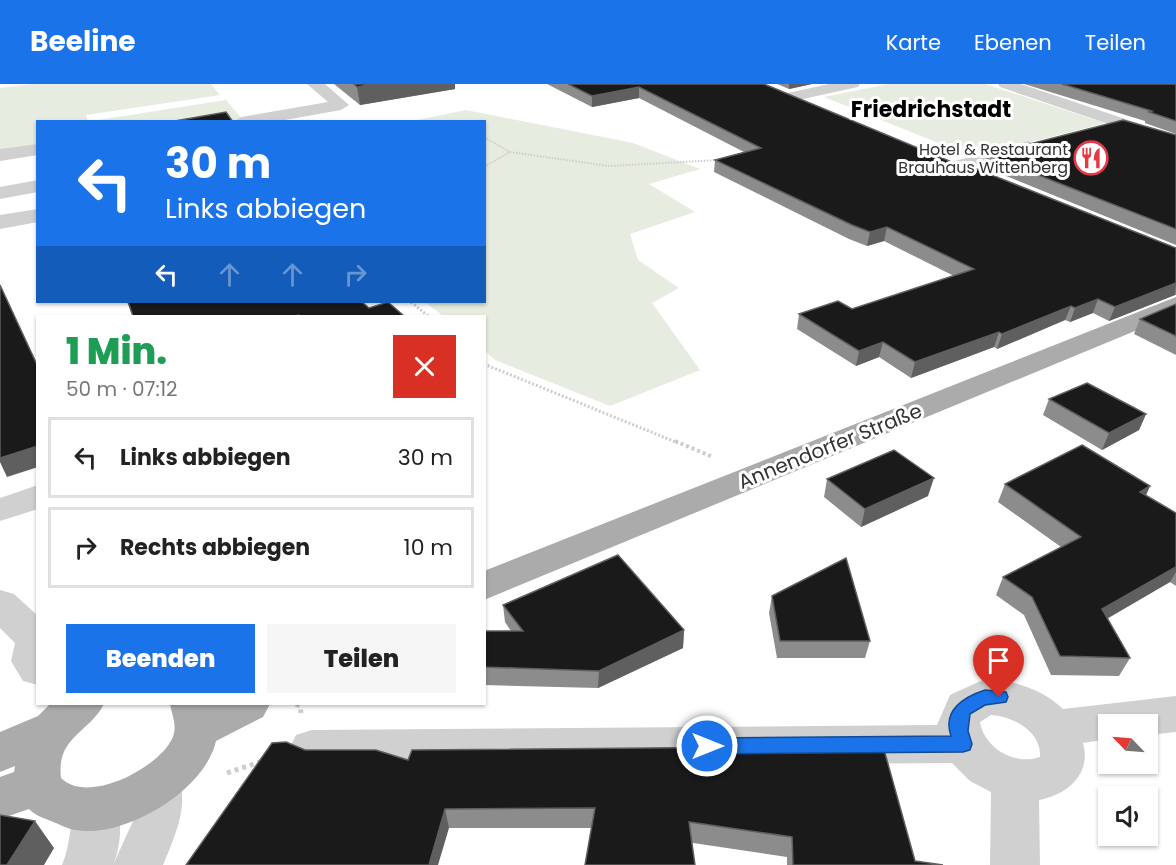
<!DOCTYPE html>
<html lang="de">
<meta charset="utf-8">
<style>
body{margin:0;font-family:Poppins,sans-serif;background:#f6f6f6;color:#222;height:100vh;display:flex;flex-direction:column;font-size:22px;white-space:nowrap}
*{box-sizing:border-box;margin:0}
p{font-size:20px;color:#767676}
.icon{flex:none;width:33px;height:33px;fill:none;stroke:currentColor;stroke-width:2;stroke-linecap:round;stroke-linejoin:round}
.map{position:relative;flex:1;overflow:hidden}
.drawer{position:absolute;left:36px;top:231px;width:450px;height:390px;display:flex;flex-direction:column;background:#fff;border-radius:0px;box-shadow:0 2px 4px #0004}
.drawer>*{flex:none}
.hud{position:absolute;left:36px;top:36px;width:450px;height:183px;border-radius:0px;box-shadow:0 2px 4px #0004;background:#1a73e8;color:#fff;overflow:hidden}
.needle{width:39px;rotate:295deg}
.tools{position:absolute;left:1098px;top:630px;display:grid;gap:12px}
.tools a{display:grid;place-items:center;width:60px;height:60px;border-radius:0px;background:#fff;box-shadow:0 2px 4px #0004;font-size:30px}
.pin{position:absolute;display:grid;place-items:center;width:51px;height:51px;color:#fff;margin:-62px -26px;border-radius:50% 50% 50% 0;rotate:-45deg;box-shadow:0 0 6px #0007}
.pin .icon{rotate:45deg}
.me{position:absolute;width:66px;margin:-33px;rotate:90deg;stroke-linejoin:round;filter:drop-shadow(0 0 4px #0008)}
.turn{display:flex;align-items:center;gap:21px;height:126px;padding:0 30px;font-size:27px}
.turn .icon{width:78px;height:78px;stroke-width:2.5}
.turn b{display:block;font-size:42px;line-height:51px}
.lanes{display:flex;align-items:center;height:57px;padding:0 30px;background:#0003;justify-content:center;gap:30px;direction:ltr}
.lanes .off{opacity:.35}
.round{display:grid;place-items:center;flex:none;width:63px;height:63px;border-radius:0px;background:#f6f6f6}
.overview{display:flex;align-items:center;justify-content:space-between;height:102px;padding:0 30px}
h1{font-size:36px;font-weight:800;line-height:45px;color:#1e9e55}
.cta{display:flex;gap:12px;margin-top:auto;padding:12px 30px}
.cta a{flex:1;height:69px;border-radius:0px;background:#1a73e8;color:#fff;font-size:24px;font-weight:800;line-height:69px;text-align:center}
.cta a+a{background:#f6f6f6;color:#222}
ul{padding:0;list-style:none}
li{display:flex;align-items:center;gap:18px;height:81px;margin:0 12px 9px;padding:0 18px;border:3px solid #e0e0e0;border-radius:0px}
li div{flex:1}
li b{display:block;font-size:22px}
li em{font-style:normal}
header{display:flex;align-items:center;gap:36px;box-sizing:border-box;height:84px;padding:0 30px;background:#1a73e8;color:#fff}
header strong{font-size:28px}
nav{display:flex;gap:33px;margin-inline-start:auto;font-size:21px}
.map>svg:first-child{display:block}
</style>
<header>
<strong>Beeline</strong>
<nav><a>Karte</a><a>Ebenen</a><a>Teilen</a></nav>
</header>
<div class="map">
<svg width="1176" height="781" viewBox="0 0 1176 781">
<rect width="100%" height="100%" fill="#fff"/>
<path fill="#e6ecdf" d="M33 0H211L220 11 86 31 88 37 38 38 37 64 0 70V4Z
M888 0H985L1105 39 973 73 824 13Z
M226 16 242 35 228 38 98 36Z
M466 26 633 59 700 85 649 100 695 128 630 150 638 176 679 204 652 219 700 286 610 322 495 276 485 267 484 232H443L425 218H484V38L412 37Z"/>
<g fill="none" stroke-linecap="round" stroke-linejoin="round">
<path stroke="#cdcdcd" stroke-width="2" stroke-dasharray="1.5 1.5" stroke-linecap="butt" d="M484 53 510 68 609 82 719 76
M484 83 510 68"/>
<path stroke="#cdcdcd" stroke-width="3" stroke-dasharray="2 2" stroke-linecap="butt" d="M411 218 428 232
M484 280 678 359"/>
<path stroke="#cdcdcd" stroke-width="4" stroke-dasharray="3 3" stroke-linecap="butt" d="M675 357 713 373"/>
<path stroke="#cdcdcd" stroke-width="5" stroke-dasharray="4 4" stroke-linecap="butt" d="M296 620 300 622 301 629
M227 689 263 677"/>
<path fill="#d0d0d0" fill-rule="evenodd" d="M307 0H325L349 21 341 26 274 38H233L241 33 328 18Z
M829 0H860L858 3 789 18 781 13 783 10Z
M998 0H1021L1176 52V63L1000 3Z
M1029 57 1038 63 1036 67 958 88 948 82 951 78Z
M38 60V71L0 77V65Z
M38 96V108L0 115V103Z
M38 125V138L0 145V131Z
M38 401V425L0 437V414Z
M0 506 14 510 38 532V601L23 597 11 577 15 559 0 544Z
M985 595C1014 596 1042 605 1063 625L1176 612V648L1148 651V640H1108V655L1083 659C1092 690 1067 711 1039 716L1040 781H990L991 708 970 697 952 679 312 684 296 679 289 665 296 651 312 646 937 641 950 611ZM991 631C1013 632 1042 648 1040 673 1015 682 984 664 980 638Z
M159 679 176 685C191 719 176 749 163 781H113L133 737 136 700 142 685Z
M96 704 113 711C123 732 122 759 113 781H62C72 758 69 733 79 711Z"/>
<path fill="#ababab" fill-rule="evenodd" d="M1176 213V230L484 516V487Z
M50 620H104C89 649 56 653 61 694 88 721 158 684 172 655 178 642 172 632 170 620H270L263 633 216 657C205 707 124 755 75 746 67 745 60 740 53 738 44 734 36 732 29 725L0 735V693L14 688 15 682 0 688V648L38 632Z"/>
</g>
<path fill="#8c8c8c" d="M334 0H455V5L360 21Z
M547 0H765L954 79 1176 164V211H1175L1109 237 1093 229 1070 238 1065 236 997 265 994 263 911 294 879 273 856 282 797 245 799 230 852 225 954 192 884 157 867 162 849 155 714 88 715 76 744 68 639 14 592 23Z
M777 0H812L789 5Z
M1024 0H1176V50L1145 39V37Z
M1176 51V161L984 83 987 71Z
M1176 220V271L1134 250 1140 235Z
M1049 315 1146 330 1139 346 1102 366 1043 331Z
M827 395 928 412 861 443 824 413Z
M1005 400 1150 402 1146 411 1176 429V502L1170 498 1107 535 1130 574 1119 592 1051 591 1024 531 996 511 1003 493 1061 463 998 418Z
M772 512 870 557 865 574H777L769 529Z
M503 521 684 546 683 564 598 604 484 601V547H511L505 538Z
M791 663 915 777 943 781H787V773L592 744H449L305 666 408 676 790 666Z"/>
<path fill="#5f5f5f" d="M374 0H455V5L360 21 357 3Z
M789 0H812L789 5Z
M639 3V14L592 23V12Z
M887 143 884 157 867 162 870 148Z
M1176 199 1175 211 1109 237 1115 223Z
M1098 215 1093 229 1070 238 1075 224Z
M1071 222 1065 236 997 265 1002 250Z
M999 248 994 263 911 294 915 278Z
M883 258 879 273 856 282 859 267Z
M1146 330 1139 346 1102 366 1109 349Z
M38 362V383L7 393 0 378V374Z
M934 394 928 412 861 443 865 425Z
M1150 402 1142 420 1140 408Z
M1176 483V488L1170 498 1092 543 1102 525Z
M684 546 683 564 598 604 599 587Z
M445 725 449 744 438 781H429Z
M35 737 54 764 44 781H7Z"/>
<path fill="#1a1a1a" stroke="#5f5f5f" stroke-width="1.5" d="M354 0H374L357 3Z
M568 0H764L954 79 959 78 1176 164V199L1115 223 1098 215 1075 224 1071 222 1002 250 999 248 915 278 883 258 859 267 799 230 838 217 852 225 974 185 887 143 870 148 852 141 715 76 761 64 639 3 592 12Z
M1062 0H1176V37L1149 28 1152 27Z
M226 28 233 38H169Z
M1123 36 1176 51V145L987 71Z
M0 201 38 283V362L0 374Z
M128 218H362L369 224 388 218 404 232H300L299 231 295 232H133Z
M1176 220V252L1140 235Z
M1087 299 1146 330 1109 349 1049 315Z
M1082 361 1150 402 1140 408 1176 429V483L1102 525 1130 574 1060 572 1032 513 1003 493 1081 453 1005 400Z
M894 366 934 394 865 425 827 395Z
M618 471 684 546 599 587 484 583V547H523L503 521Z
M846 474 870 557H780L772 512Z
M286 658 305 666H376L408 676 412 666 760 663 791 666V663L883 662 915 777 943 781H793L792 753 689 738 695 781H585L595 724 445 725 429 781H186L272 659Z
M0 731 35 737 7 781H0Z"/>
<path fill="#1a73e8" stroke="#114b97" stroke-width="1.5" d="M985 606 1006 608 1008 613 1006 618 985 621 970 630 968 647 972 660 970 666 963 668 707 670 701 668 698 662 701 656 707 654 951 652C942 626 964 613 985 606Z"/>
<defs>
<g id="restaurant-ring" transform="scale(1.725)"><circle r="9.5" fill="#fff" stroke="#e63946" stroke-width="1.5"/><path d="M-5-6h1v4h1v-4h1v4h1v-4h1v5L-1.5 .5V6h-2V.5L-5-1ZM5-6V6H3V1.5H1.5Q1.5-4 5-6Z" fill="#e63946"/></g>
</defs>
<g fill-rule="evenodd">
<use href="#restaurant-ring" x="1091" y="74"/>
</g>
<g text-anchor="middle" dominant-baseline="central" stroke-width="6" stroke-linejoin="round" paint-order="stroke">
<g font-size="16" fill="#333" stroke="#fff" text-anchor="end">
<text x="1068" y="65">Hotel &amp; Restaurant<tspan x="1068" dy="18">Brauhaus Wittenberg</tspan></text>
</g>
<g font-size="20" fill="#333" stroke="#fff">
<text transform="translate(830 362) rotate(-22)">Annendorfer Straße</text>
</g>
<g font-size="22" font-weight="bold" fill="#000" stroke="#fff">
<text x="931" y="25">Friedrichstadt</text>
</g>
</g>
</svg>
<div class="tools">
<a><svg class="needle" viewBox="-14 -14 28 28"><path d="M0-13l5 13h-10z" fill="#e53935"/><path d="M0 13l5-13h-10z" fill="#767676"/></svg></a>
<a><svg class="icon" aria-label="sound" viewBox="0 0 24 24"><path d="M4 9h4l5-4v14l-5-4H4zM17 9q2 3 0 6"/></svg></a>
</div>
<div class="pin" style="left:999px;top:613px;background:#d93025"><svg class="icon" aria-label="arrive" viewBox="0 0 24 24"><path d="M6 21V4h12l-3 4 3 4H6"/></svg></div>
<svg class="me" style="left:707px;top:662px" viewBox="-20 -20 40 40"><circle r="17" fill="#1a73e8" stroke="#fff" stroke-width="3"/><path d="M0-11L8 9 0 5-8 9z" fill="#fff"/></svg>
<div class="hud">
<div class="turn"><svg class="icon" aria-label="left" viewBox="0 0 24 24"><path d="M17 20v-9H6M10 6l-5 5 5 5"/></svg><div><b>30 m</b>Links abbiegen</div></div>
<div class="lanes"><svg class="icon" aria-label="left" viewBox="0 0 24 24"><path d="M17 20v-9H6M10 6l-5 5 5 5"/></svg><svg class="icon off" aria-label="ahead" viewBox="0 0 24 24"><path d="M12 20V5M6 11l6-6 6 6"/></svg><svg class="icon off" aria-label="ahead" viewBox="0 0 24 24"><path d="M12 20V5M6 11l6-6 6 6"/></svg><svg class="icon off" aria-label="right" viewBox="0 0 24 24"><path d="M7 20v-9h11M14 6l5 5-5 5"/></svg></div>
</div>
<section class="drawer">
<div class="overview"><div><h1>1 Min.</h1><p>50 m · 07:12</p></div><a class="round" style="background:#d93025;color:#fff"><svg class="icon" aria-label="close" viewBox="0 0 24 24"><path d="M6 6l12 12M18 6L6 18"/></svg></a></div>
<ul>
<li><svg class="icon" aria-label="left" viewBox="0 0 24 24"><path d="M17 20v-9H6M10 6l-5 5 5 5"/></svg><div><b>Links abbiegen</b></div><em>30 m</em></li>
<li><svg class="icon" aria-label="right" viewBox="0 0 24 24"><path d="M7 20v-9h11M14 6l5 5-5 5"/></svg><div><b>Rechts abbiegen</b></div><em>10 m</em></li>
</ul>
<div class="cta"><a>Beenden</a><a>Teilen</a></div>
</section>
</div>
